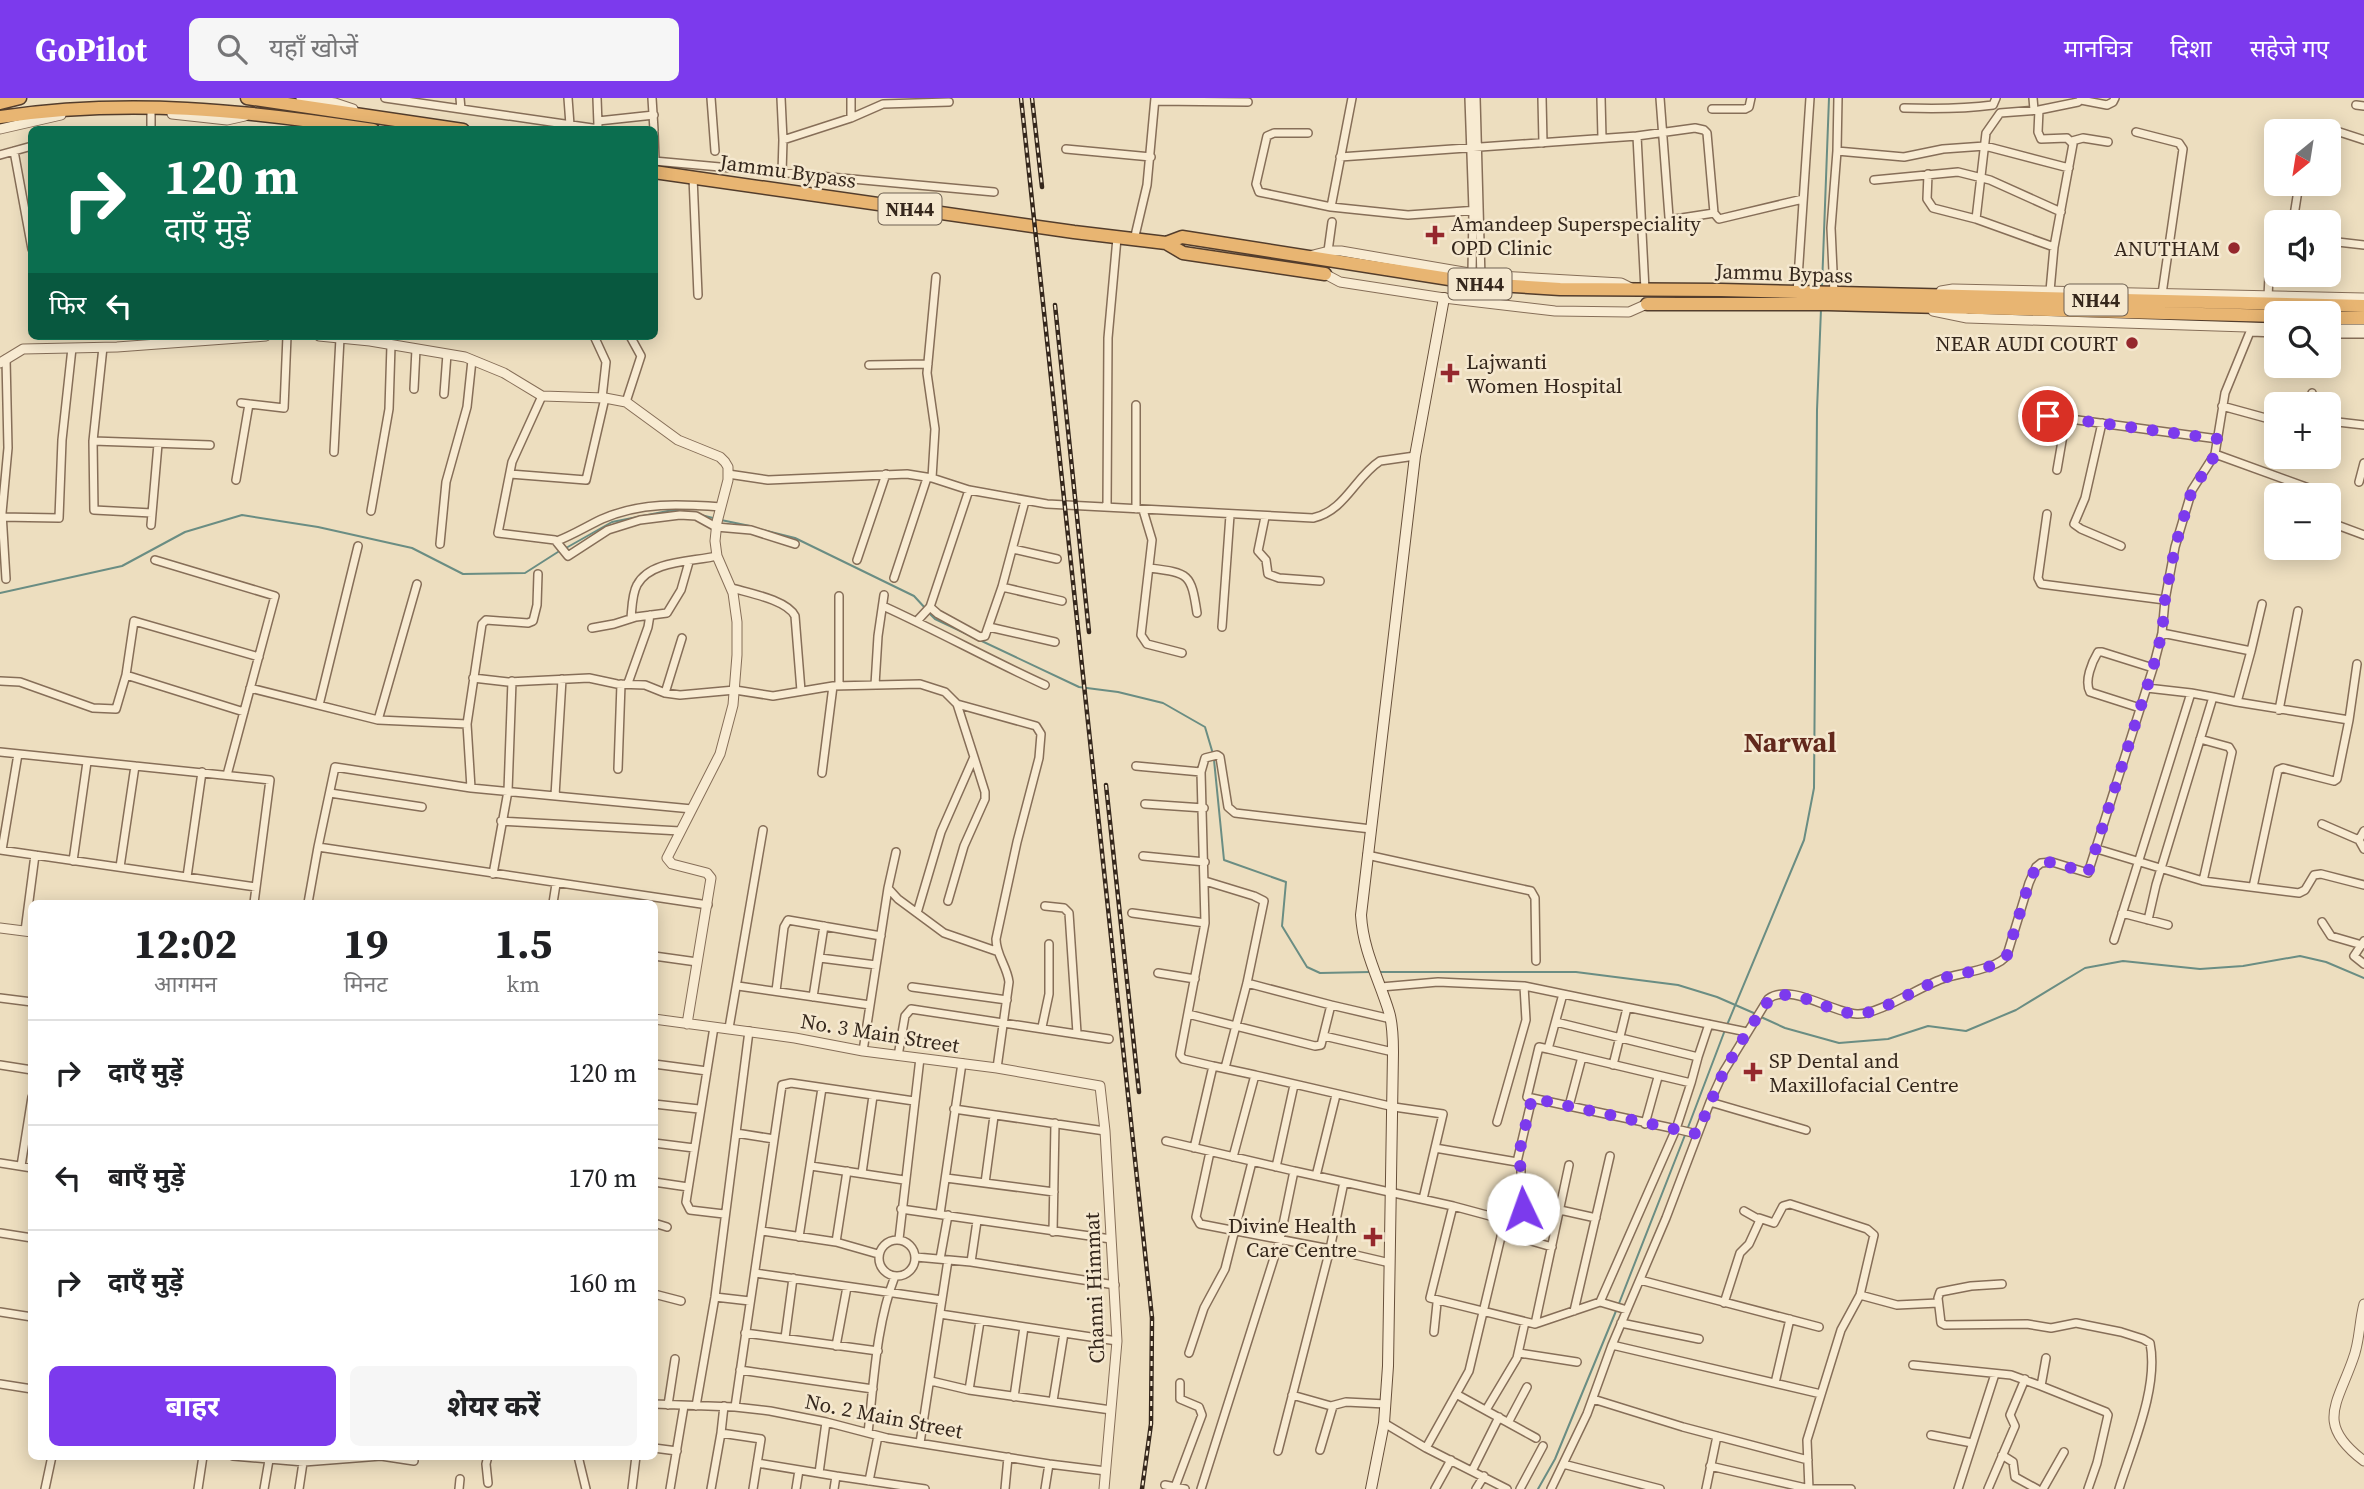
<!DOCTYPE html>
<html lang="hi">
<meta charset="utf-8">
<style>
body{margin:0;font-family:"Source Serif 4","Noto Sans Devanagari",serif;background:#f6f6f6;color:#202124;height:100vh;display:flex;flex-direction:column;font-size:26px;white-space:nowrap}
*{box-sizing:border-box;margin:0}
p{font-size:23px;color:#757577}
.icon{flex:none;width:38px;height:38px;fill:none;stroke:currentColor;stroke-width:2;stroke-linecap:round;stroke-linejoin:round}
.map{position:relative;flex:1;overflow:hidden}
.drawer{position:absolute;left:28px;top:802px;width:630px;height:560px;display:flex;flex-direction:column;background:#fff;border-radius:10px;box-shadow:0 4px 18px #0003}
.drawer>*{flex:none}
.banner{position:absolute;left:28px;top:28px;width:630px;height:214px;border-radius:10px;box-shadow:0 4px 18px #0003;background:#0b6e4f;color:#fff;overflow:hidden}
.needle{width:46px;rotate:210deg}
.fabs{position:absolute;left:2264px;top:21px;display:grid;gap:14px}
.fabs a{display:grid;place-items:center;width:77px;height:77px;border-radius:10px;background:#fff;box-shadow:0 4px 18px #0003;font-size:35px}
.pin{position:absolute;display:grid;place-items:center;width:60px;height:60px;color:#fff;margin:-30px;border:4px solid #fff;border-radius:50%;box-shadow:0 2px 7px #0007}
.me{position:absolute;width:77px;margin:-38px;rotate:357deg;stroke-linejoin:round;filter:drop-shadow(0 0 5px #0008)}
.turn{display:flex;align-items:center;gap:24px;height:147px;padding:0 21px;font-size:32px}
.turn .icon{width:91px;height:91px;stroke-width:2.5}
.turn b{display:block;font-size:49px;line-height:60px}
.then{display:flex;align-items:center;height:66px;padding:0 21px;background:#0003;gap:14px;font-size:26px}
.eta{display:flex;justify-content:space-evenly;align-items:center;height:119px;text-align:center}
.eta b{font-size:42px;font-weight:700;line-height:49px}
.button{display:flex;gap:14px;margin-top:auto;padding:14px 21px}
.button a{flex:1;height:80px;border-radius:10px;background:#7c3aed;color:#fff;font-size:28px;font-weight:700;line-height:80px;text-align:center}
.button a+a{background:#f6f6f6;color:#202124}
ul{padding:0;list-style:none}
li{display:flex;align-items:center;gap:21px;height:105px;padding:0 21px;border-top:2px solid #e0e0e0}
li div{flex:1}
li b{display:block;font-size:26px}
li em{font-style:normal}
header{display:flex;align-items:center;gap:42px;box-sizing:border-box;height:98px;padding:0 35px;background:#7c3aed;color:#fff}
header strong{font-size:33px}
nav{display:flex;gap:38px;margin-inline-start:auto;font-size:24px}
.search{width:490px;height:63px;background:#f6f6f6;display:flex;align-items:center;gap:18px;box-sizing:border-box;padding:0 24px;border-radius:10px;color:#757577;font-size:26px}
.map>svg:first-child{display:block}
</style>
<header>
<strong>GoPilot</strong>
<div class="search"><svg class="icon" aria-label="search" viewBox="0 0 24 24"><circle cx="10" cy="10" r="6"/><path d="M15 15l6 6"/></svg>यहाँ खोजें</div>
<nav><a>मानचित्र</a><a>दिशा</a><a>सहेजे गए</a></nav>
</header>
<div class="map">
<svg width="2364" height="1391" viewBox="0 0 2364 1391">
<rect width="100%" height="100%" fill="#eddebf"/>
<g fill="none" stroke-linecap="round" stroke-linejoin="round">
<path stroke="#6a8d83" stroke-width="2" d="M1822 188 1829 0
M701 417 713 420
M721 422 750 428
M759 431 795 440 914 498 926 511
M566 450 612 424 673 412 682 414
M0 495 122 468 185 434 242 417 318 429 412 450 463 476 525 475 561 452
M929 515 935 521 1079 589 1118 594 1163 605 1205 629 1213 656
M1214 662 1224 762 1286 784 1282 828 1307 869 1320 875 1370 874
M1379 874H1576L1678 887 1717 899 1756 916
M1761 919 1785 930 1839 945 1888 941 1928 928 1966 933 2016 912 2085 870 2123 863 2200 871 2243 868 2300 858 2326 864 2364 880
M1727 927 1804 742 1814 690 1817 312 1821 211
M1687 1032 1725 932
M1618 1208 1685 1037
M1538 1391 1555 1361 1616 1213"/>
<g stroke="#866e58" stroke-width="10">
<path id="minor" d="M385 0 599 31
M460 0 461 11
M568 0 570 27
M597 0 598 27
M652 0 654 32
M711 0 715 53
M781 0 783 42 782 75
M1469 0 1473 112 1472 175
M1476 0 1481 181
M1542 0 1543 45
M1601 0 1602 40
M1660 0 1669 119 1675 121 1714 115
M2033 0 2034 12
M2081 2 2107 7 2113 4 2115 0
M1155 3 1248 4
M2356 7 2364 8
M1904 10C1934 11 1963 11 1993 7L1996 0
M1712 11H1745L1749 9 1751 0
M851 20V0
M598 23 654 17
M151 32V13
M2307 33 2309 28 2318 27 2364 42
M2136 34 2179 45 2183 51 2162 196
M654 35 655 63
M1308 35H1274L1267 38 1256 86 1259 94 1331 109 1408 117 1478 112
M1637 38 1695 30 1704 32 1707 35 1714 115 1719 121 1803 101
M783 42 851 20 883 6 949 4
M2072 43 2083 40 2108 44
M1066 51 1151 59
M14 53 32 151
M1837 53 1904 59 1943 51 1985 48 2069 70
M0 57 32 48
M1340 59 1637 38 1645 192
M654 63 994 94
M1928 76 1927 101 1933 110 1976 121 2054 149
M693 79 698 197
M1874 82 1958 74 1990 82 2061 114
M1331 109 1352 0
M1976 121 1986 35 2000 15 2039 12
M2293 124 2299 86
M1134 142 1147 87 1155 0
M2329 143 2364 147
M1328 153 1332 124
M2050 193 2054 149 2073 46 2067 40 2041 41 2038 34 2039 12 2078 4 2083 0
M1797 195 1810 0
M1834 195 1831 130 1837 53 1838 0
M2268 199 2269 178 2277 169
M2251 234 2277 235
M2329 236H2364
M594 238 606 264 602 300
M103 249 93 343 94 412 152 415
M869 267 928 266
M414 291 416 251
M444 296 447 256
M542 298 512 364 498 435 555 442 568 458 608 432 640 422 680 417 696 418 716 429 751 432 795 446
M626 304 641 258 630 238
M241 305 284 310 287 238
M2309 306 2312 295
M2222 308 2273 322
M2048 318 2218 341
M2329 323 2364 327
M2102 325 2085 400 2074 426 2081 431 2121 448
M93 343 210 347
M334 354 340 240
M2215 356 2328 397
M2057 372 2066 320
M510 376 586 382 605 300
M728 376 768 382 907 376 932 380 969 392 1047 406 1313 420C1345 413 1355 379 1380 363L1415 358
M932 380 935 331 927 275 936 179
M236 382 249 306
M2359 384 2364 365
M1107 409 1108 240 1117 140
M1136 411V307
M1143 412 1152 442 1141 537 1147 546 1182 555
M371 413 389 311 391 247
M2047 416 2038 480 2041 486 2165 502
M0 419 59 420 62 342 72 250
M1265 419 1258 453 1266 462 1268 476 1279 480 1320 483
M2329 424 2364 437
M151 427 158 346
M557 443C573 437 587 428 602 421 641 404 679 406 721 409
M440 446 446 384 467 309 472 262
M1013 451 1057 461
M155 462 275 498 227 677
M857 462 886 376
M1149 470C1189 475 1191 475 1197 515
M538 476 537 507 533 523 528 525 486 522 482 526 467 626 471 690 692 711
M894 480 927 380
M6 481 2 415 8 350 6 261
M1002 489 1062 503
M732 490C749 495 787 502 795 518L801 593
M839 498V588
M883 508C938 533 990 562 1045 587
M930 509 938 516 980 539 985 538 1002 489 1025 403
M631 520C632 510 632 496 637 487 650 462 692 464 717 458
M917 523 930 509 969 392
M989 529 1055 544
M1222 529 1230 417
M592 530 614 526 636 519 667 515 681 492 689 464
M2251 553 2262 506
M126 577 134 523 259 559
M473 580 508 584 589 580 617 586 645 587 665 595 680 597 735 592 773 598 833 588 920 586 945 594 957 606 1036 628 1041 636 1039 660 1017 744 996 841C996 857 1007 868 1009 884L997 970
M0 583 20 584 93 610 116 611 126 577 244 614
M628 585 648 529 650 517
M875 587 878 538 884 497
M250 590 378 622 467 626
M2147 590 2191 595
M665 595 682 540
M2237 604 2349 622 2357 566
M319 607 358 448
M2140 610 2090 594C2084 583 2092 564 2098 554H2102L2153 570
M2279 612 2298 513
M378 622 417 486
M2200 641 2229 649 2232 654 2203 783
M0 654 270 682 254 805
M1136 668 1201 674
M618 671 621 586
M822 675 833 588
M330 695 422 709
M555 698 562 581
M1145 706 1204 710
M501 723 680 733
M2322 726 2359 742
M2364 733 2359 742 2364 751
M318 749 335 669 471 690
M2097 751 2203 783 2299 795 2305 792 2314 777 2321 776 2364 787
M0 752 256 789
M2 752 18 656
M1367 757 1531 793 1535 800 1536 863
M1143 758 1205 764
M73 763 87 664
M120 769 135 668
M493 776 508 693 512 583
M187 779 202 674
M1205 783 1254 798 1264 803 1247 885 1225 970
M2253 789 2278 672 2283 670 2334 683 2337 681 2349 622
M888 790 896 754
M948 803 964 748 985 701V694L974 659
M308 805 318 749 708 807
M553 805 556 786
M1045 808 1064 810 1069 815 1077 935
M917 815 941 734 974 659 957 606
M1132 815 1205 825 1180 957 1183 961 1213 968
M2122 815 2168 827
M2148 822 2156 787 2213 599 2237 604 2251 553 2162 535
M2322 824 2331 838 2362 847
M1205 825 1201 674 1205 660 1217 657 1220 659 1228 709 1235 715 1371 731
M25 833 35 757
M2114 842 2191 595 2213 599
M2364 843 2354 858 2364 866
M654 858 697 864
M820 860 876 867
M1158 875 1195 881
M738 888 870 907
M912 889 1007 902
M1381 889 1438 884 1524 888 1747 934
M776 893 784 829 788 822 881 838
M813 899 824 828
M0 900 32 904
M1331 907 1391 921
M1188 916 1315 948 1321 947 1331 907 1247 885
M1556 924 1698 959 1691 985
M714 929 686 1104 690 1112 724 1116
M1042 929 1049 896V846
M729 930 763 732
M1324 938 1393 954
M1548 951 1539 949 1527 999 1676 1031 1691 985 1548 951 1563 896
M863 953 888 790 898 801 944 835 996 853
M898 958 905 918 911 911 1109 941
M1698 959 1709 926
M654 966 707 973
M0 967 32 972
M1613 967 1627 910
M1255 977 1394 1009 1443 1016 1423 1101
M1710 1004 1806 1032
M654 1006 699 1011
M1569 1008 1582 959
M954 1011 1105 1033
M1497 1024 1526 922 1524 888
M1645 1026 1658 979
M736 1035 774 1041
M1166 1043 1294 1073
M654 1045 694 1050
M1194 1050 1213 968 1255 977 1233 1059
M1435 1050 1517 1064 1532 1000
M1210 1054 1196 1119 1200 1126 1330 1151 1390 1165
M1517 1064 1521 1069V1140
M0 1065 32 1070
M21 1068 32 999
M811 1068 904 1082
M1276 1069 1294 987
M862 1075 873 998
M1316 1078 1336 997
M946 1080 1054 1094
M654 1084 688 1089
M985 1085 994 1018
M901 1111 1111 1141
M1560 1112 1596 1120
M940 1116 962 965
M1759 1120 1774 1125 1783 1108 1790 1106 1867 1131 1874 1137 1860 1197 1841 1232 1807 1342 1809 1391
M654 1125 667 1129
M762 1133 836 1144 878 1156
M1053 1134 1055 1025
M0 1135 32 1140
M1501 1138 1521 1140 1552 1149
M799 1139 822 990
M899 1141 920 960
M879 1160a18 18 0 1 1 36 0a18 18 0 1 1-36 0Z
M836 1144 847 1073
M916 1159 971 1164 1115 1187
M940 1161 948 1117
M971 1164 977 1123
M755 1175 942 1202
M1640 1182 1819 1229
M2002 1186 1971 1188 1940 1194 1938 1200 1941 1225 1945 1227 2027 1226 2051 1230 2076 1225 2121 1234 2143 1241 2150 1245C2159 1289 2132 1349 2119 1391
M654 1196 681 1203
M1860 1197 1897 1207 1938 1205
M715 1199 750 1203
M1600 1204 1676 1031 1697 1036
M1724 1205 1740 1155 1749 1146 1760 1122 1744 1113
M1574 1213 1610 1058
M0 1214 32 1219
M940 1216 1117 1243
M1621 1225 1699 1241
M1535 1226 1569 1067
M1434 1234 1437 1205 1440 1203
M745 1235 878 1253
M785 1240 793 1180
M1612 1247 1821 1296
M836 1248 847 1189
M1189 1255 1204 1210 1225 1171 1252 1064
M1519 1255 1577 1264
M1913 1267 2011 1277 2041 1288 2046 1260
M740 1272 873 1291
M931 1283 969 1292 1111 1312
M1775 1285 1790 1221
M0 1286 32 1291
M2041 1288 2106 1314 2108 1317 2097 1365 2088 1391
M969 1292 980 1223
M1456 1296 1536 1340
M1292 1297 1331 1308 1346 1304 1386 1306
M1014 1299 1024 1229
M1593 1301 1683 1329 1808 1362
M1053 1303 1064 1235
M654 1306 735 1309 770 1313 826 1324 887 1340 1049 1366 1106 1373
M668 1307 675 1261
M696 1308 715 1199 749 933
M724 1308 721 1335 761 1341 753 1391
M735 1309 782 987 791 985 914 1003
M1486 1312 1517 1260 1525 1224
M1509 1323 1527 1289
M1384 1325 1426 1350 1507 1391
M868 1335C874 1283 876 1227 895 1178
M1931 1337 1972 1345
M920 1345 948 1162
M654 1350 677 1353
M1426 1350 1469 1273 1505 1122 1453 1108
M1320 1352 1333 1308
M1278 1353 1330 1151 1344 1084
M2002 1357 2013 1364 2015 1379 2037 1391
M233 1358 304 1364 381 1358 414 1363
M488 1358 486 1366 488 1385
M578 1358 586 1391
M757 1365 836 1378
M1563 1366 1660 1391
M1710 1368 1810 1391H1851
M1472 1373 1499 1319
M819 1375 826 1324
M869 1383 878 1338
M1165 1387 1185 1391
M1175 1389 1202 1317 1199 1309 1180 1301V1285
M45 1391 52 1358
M198 1391 203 1358
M264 1391 269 1362
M299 1391 304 1358
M459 1391 460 1381
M632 1391 636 1358
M670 1391 684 1308
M711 1391 721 1335
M796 1391 799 1372
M834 1391 836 1378 925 1391
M1005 1391 1008 1359
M1045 1391 1049 1366
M1201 1391 1280 1141 1294 1073 1453 1108 1430 1200 1535 1226 1600 1204 1627 1212
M1435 1391 1451 1362
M1476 1391 1484 1378
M1520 1391 1543 1348
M1551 1391 1587 1316 1612 1247 1666 1120 1710 1004 1724 973 1768 901C1791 884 1832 915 1857 916 1878 917 1919 889 1942 881 1959 875 1999 871 2007 857L2029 785 2036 769 2041 765 2052 764 2088 775 2153 570 2162 535 2165 502 2175 449 2192 392 2215 356 2225 295 2252 229
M1706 1391 1717 1338
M1958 1391 1995 1276
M1988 1391 2015 1328 2010 1317 2025 1281
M2043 1391 2064 1354"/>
</g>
<g stroke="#866e58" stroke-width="11">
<path id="tertiary" d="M301 0 335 5 353 11
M172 16 227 22 245 18
M0 31 61 17
M1313 157 1329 153H1341L1481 177 1621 185 1631 190
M1325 176 1340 184 1444 200 1555 213 1629 214 1647 206
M1941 193 1953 191 2364 200
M1933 213 1967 220 2277 230
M2329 231H2364
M319 238 370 243 465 259 504 275 542 298 605 300 626 304 678 342 720 359 725 364 728 369V382L717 424 715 443 717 458 733 495 737 524V557L733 607 720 656 667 760 672 766 707 775 711 780 687 926
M0 265 23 251 117 249 266 238
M0 830 32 834
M654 921 795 940 863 953 997 970 1100 988 1105 1033 1117 1243 1104 1391
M2364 1206C2359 1224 2360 1243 2353 1261 2337 1307 2315 1326 2364 1363"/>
</g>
<g stroke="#68503b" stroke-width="12">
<path id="secondary" d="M1371 1391 1384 1325 1388 1268 1393 954C1393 941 1393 927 1389 914 1379 881 1363 853 1361 817L1415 358 1444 200"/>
</g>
<g stroke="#533d2c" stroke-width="15">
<path id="trunk" d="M247 0 463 32
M0 5 20 0
M0 19C128 0 246 12 373 32
M654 74 1074 134 1166 145 1183 155 1325 176
M1166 145 1182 139 1481 186 1560 191 1721 192 2364 208
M1647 206H1828L2277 218
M2329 220H2364"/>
</g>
<use href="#minor" stroke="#f8ebd2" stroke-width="7"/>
<use href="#tertiary" stroke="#f8ebd2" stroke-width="9"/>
<use href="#secondary" stroke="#f8ebd2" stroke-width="10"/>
<use href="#trunk" stroke="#e8b572" stroke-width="12"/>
<g stroke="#35271c" stroke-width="4.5">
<path id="rail" d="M1021 0 1152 1220 1151 1326 1142 1391
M1032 0 1042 89
M1055 207 1089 534
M1106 687 1139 994"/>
</g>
<use href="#rail" stroke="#f5e8cf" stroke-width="2" stroke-dasharray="5" stroke-linecap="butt"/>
</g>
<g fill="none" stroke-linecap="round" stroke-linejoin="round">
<path stroke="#7c3aed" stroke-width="12" stroke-dasharray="0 21.6" d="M1523 1111 1521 1069 1517 1064 1532 1000 1697 1036 1724 973 1747 934 1771 899C1803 890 1828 916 1859 916 1877 916 1922 888 1943 880 1960 875 1998 871 2007 857L2029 785 2036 769 2041 765 2052 764 2088 775 2153 570 2162 535 2165 502 2175 449 2192 392 2212 363 2218 341 2048 318"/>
</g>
<g fill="#95282d" stroke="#f5e8cf" stroke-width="2.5">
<path d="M1431.5 126.5h7v7h7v7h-7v7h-7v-7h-7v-7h7z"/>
<circle cx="2234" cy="150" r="7"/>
<circle cx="2132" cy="245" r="7"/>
<path d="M1446.5 264.5h7v7h7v7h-7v7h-7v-7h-7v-7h7z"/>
<path d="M1749.5 963.5h7v7h7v7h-7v7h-7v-7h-7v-7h7z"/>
<path d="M1369.5 1128.5h7v7h7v7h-7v7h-7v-7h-7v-7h7z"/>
</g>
<g text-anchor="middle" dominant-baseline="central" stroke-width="5" stroke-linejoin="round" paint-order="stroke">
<g fill="#f5e8cf" stroke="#6f6152" stroke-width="2">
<rect x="878.5" y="95.5" width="63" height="31" rx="5"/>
<rect x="1448.5" y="170.5" width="63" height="31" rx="5"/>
<rect x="2064.5" y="186.5" width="63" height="31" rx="5"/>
</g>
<g font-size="19" font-weight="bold" fill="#35271c">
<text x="910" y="111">NH44</text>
<text x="1480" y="186">NH44</text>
<text x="2096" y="202">NH44</text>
</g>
<g font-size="21" fill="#35271c" stroke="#f5e8cf">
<text transform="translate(788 73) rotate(8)">Jammu Bypass</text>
<text transform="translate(1784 175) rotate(2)">Jammu Bypass</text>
<text transform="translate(880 935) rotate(9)">No. 3 Main Street</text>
<text transform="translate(1094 1190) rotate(-92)">Channi Himmat</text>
<text transform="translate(884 1318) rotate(11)">No. 2 Main Street</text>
</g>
<g font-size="21" fill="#35271c" stroke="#f5e8cf" text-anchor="start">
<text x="1451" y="125">Amandeep Superspeciality<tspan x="1451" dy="24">OPD Clinic</tspan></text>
<text x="2220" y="150" text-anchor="end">ANUTHAM</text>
<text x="2118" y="245" text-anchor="end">NEAR AUDI COURT</text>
<text x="1466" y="263">Lajwanti<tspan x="1466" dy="24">Women Hospital</tspan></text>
<text x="1769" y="962">SP Dental and<tspan x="1769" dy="24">Maxillofacial Centre</tspan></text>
<text x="1357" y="1127" text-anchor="end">Divine Health<tspan x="1357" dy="24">Care Centre</tspan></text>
</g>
<g font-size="28" font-weight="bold" fill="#62281c" stroke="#f5e8cf">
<text x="1790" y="644">Narwal</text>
</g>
</g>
</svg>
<div class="fabs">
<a><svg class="needle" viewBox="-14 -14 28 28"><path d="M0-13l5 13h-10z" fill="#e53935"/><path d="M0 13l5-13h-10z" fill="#757577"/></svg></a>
<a><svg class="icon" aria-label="sound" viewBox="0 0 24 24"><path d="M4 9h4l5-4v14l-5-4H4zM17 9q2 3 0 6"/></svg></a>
<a><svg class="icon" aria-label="search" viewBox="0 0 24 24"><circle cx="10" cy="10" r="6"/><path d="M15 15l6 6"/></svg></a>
<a>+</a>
<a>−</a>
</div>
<div class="pin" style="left:2048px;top:318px;background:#d93025"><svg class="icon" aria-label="arrive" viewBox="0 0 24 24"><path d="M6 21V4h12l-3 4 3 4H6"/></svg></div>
<svg class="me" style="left:1523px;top:1111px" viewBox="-20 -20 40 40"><circle r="19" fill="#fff"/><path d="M0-13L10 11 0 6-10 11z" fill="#7c3aed"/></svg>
<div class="banner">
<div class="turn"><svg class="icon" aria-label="right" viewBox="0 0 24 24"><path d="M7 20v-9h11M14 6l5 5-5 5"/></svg><div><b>120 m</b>दाएँ मुड़ें</div></div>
<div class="then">फिर<svg class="icon" aria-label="left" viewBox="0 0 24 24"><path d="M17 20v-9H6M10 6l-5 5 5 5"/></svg></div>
</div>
<section class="drawer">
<div class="eta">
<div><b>12:02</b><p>आगमन</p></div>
<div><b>19</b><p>मिनट</p></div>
<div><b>1.5</b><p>km</p></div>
</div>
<ul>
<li><svg class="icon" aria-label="right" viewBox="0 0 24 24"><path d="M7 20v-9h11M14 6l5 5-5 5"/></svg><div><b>दाएँ मुड़ें</b></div><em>120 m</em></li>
<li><svg class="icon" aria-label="left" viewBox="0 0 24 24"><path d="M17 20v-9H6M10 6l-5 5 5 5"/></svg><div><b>बाएँ मुड़ें</b></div><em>170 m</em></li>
<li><svg class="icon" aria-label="right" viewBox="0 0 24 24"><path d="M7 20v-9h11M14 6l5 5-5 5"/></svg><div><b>दाएँ मुड़ें</b></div><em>160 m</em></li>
</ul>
<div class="button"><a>बाहर</a><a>शेयर करें</a></div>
</section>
</div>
